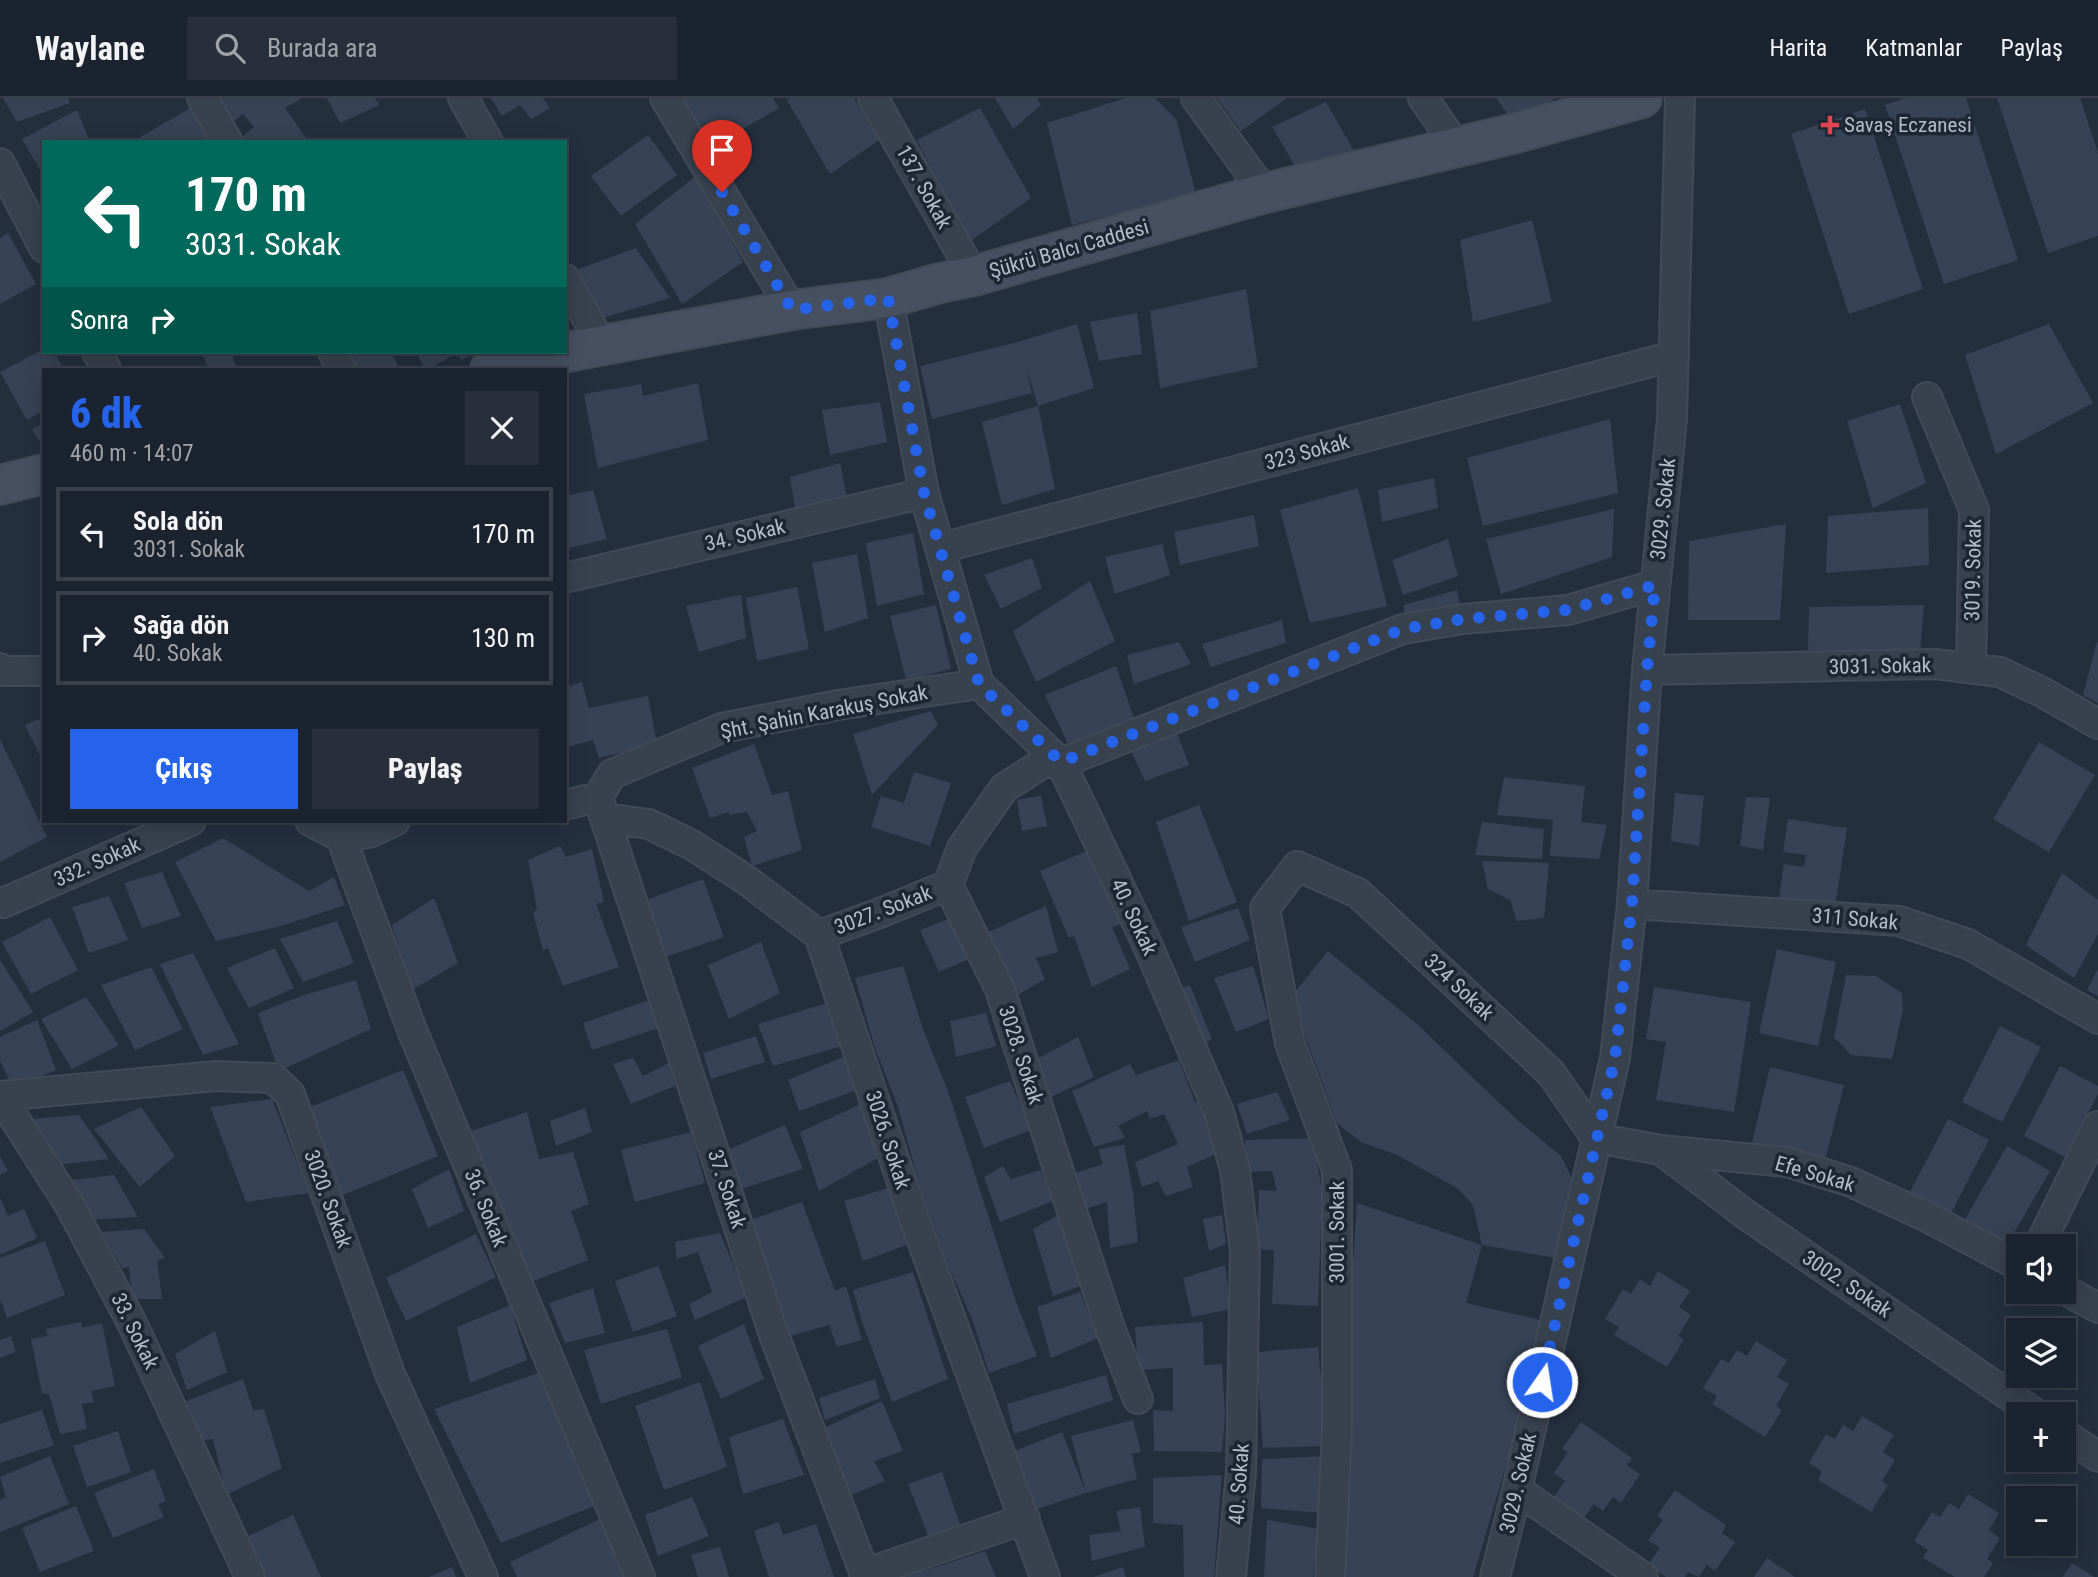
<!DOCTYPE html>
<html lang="tr">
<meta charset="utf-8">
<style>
body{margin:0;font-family:"Roboto Condensed",sans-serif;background:#282f3a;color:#f1f3f6;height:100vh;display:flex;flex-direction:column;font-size:26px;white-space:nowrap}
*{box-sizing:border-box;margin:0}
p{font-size:23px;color:#a0a4aa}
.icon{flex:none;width:38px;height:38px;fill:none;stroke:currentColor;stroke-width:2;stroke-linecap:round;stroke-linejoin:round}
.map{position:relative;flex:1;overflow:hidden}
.sheet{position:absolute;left:42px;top:270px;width:525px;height:455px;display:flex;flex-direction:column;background:#1b232e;border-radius:0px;box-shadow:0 4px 18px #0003,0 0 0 2px #39404a}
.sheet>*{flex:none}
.guide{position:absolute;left:42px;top:42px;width:525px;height:214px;border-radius:0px;box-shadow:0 4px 18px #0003,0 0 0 2px #39404a;background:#00695c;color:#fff;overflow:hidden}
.tools{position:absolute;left:2006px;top:1136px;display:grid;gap:14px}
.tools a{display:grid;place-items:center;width:70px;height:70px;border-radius:0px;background:#1b232e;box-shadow:0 4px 18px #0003,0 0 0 2px #39404a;font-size:35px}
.pin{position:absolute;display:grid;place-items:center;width:60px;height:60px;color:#fff;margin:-72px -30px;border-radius:50% 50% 50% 0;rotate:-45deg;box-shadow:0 0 7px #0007}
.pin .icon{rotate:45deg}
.me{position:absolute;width:77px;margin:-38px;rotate:13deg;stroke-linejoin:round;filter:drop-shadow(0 0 5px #0008)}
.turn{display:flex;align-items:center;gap:24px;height:147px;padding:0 28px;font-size:32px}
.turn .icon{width:91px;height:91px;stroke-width:2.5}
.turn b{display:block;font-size:49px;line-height:60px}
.then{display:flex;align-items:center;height:66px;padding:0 28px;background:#0003;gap:14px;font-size:26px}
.round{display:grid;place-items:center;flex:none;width:74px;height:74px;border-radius:0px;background:#282f3a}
.overview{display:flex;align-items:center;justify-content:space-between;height:119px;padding:0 28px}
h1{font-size:42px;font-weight:800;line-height:52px;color:#2563eb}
.button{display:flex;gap:14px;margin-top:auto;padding:14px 28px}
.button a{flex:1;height:80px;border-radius:0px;background:#2563eb;color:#fff;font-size:28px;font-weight:800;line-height:80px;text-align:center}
.button a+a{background:#282f3a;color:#f1f3f6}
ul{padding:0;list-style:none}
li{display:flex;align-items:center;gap:21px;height:94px;margin:0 14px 10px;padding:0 14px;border:4px solid #39404a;border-radius:0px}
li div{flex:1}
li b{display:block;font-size:26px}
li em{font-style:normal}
header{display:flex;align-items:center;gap:42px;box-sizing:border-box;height:98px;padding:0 35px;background:#1b232e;border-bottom:2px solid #39404a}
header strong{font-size:33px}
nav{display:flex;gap:38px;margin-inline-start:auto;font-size:24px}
.search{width:490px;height:63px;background:#282f3a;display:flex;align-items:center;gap:18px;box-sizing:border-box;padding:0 24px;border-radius:0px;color:#a0a4aa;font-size:26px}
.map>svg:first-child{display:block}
</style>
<header>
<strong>Waylane</strong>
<div class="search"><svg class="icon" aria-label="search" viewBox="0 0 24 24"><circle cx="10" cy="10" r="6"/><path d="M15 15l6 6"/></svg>Burada ara</div>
<nav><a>Harita</a><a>Katmanlar</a><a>Paylaş</a></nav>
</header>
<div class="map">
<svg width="2098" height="1479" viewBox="0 0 2098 1479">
<rect width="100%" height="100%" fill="#242f3e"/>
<path fill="#364354" d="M3 0H68L70 5 17 24Z
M220 0H302L285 10 306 40 300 44H236L254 29 243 16 228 28 214 5Z
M327 0H375L379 7 340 25Z
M491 0H543L550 10 531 21 520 7 502 18Z
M681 0H773L779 10 712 49Z
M790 0H854L879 42 830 76 787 2Z
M995 0H1037L1041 7 1013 31Z
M1126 0H1155L1176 21 1196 96 1072 127 1047 25Z
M1217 0H1287L1241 33Z
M1496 0H1555L1516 28Z
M1906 0H1966L2018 162 1944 186 1885 7Z
M1997 0H2080L2098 55V138L2048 155Z
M1326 4 1358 60 1301 78 1272 29Z
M192 9 212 44H132Z
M980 10 1031 100 969 144 917 42Z
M1865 11 1923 191 1849 216 1791 36Z
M77 12 90 44H44V79L22 41Z
M648 37 677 77 621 118 591 78Z
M696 78 743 164 682 206 635 126Z
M1532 122 1552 204 1473 224 1460 142Z
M8 135 36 186 0 206V140Z
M636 150 670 200 589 224 565 176Z
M1246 191 1258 269 1160 290 1150 213Z
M1137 215 1142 256 1099 263 1090 224Z
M1077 226 1094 290 1038 308 1055 391 1002 407 982 324 1038 308 1026 269 1032 295 932 321 920 268 1018 244Z
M2049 226 2093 305 1996 356 1965 257Z
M44 251V254H54L64 271H44V312L27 322 0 274Z
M202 254H231L237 271H208Z
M348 254H391L400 271H357Z
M416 254H475L462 262 453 254 454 257 428 271H425Z
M698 285 708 342 598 370 584 296 641 286 643 298Z
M880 304 887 344 830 357 822 312Z
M1900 306 1926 385 1873 410 1847 323Z
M1610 321 1618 395 1483 428 1467 360Z
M44 325V351L32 331Z
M840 365 847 399 796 416 790 379Z
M1434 380 1438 410 1382 424 1378 392Z
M1358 390 1387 508 1310 525 1280 412Z
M593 392 607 441 565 451V398Z
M1928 410 1929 467 1826 475 1828 418Z
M1614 411 1612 459 1501 496 1486 441Z
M1254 417 1259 448 1180 467 1174 434Z
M1786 426 1780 522H1688L1689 443Z
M913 435 924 496 877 508 866 445Z
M1448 441 1458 478 1403 497 1392 462Z
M1162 446 1170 477 1115 496 1105 459Z
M857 456 868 520 825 534 812 465Z
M1032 460 1042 490 1001 511 984 477Z
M1090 483 1115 543 1036 584 1013 533Z
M797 489 809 551 757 563 746 500Z
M1457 492 1463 521 1403 531 1404 507Z
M741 497 746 540 699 554 686 508Z
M936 507 951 571 906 582 890 518Z
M1924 507 1920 555 1808 552 1809 509Z
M1282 522 1286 545 1211 569 1202 546Z
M1179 544 1191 566 1134 586 1127 557Z
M2097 544H2098V605L2083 597Z
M1116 568 1134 620 1069 648 1045 597Z
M582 584 589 610 648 598 657 646 599 660 593 642 565 650V589Z
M931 613 938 627 872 697 853 636Z
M44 619V665L25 627Z
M1177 635 1189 667 1145 683 1129 649Z
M0 641 47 739 0 764Z
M2039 644 2095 677 2049 754 1993 721Z
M754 646 772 697 788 693 802 752 752 768 744 739 757 733 747 714 730 717 729 714 710 720 692 670Z
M914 674 951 685 930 748 871 729 881 698 904 705Z
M1504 679 1585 688 1581 724 1607 727 1599 761 1550 758 1553 722 1497 717Z
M1675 695 1704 698 1699 748 1671 743Z
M1041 698 1047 728 1022 733 1017 702Z
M1746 699 1770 700 1763 752 1740 748Z
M1199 707 1237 804 1189 823 1156 724Z
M1788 721 1847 730 1835 809 1779 801 1784 766 1804 769 1806 757 1783 754Z
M1482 724 1544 731 1542 761 1475 757Z
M223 740 309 793 334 779 345 807 281 828 216 843 175 764Z
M560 748 566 759 592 751 604 804 596 806 619 869 563 888 548 850 543 852 533 815 537 811 528 762Z
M1089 752 1121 826 1112 829 1130 871 1092 889 1074 838 1069 840 1040 773Z
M1482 763 1549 765 1544 820 1517 823 1510 802 1488 791Z
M162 774 181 818 142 830 124 785Z
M2062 775 2098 802V836L2074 880 2026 847Z
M703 781 724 839 665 859 646 802Z
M109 798 128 842 89 855 72 809Z
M434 800 458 865 412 892 392 827Z
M1046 808 1058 854 1036 860 1045 881 1009 902 982 837Z
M1238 810 1250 842 1195 864 1181 829Z
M50 819 78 872 31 896 2 844Z
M953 819 969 861 939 874 920 832Z
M337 823 354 865 303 884 280 841Z
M761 844 780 895 729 921 708 867Z
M275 850 294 890 249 910 227 870Z
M1777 851 1836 864 1818 948 1759 935Z
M1328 853 1417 926 1515 1020 1561 1058 1582 1101 1556 1160 1482 1147 1473 1107 1457 1090 1397 1057 1361 1044 1337 1025 1291 899Z
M193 855 239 946 203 957 160 866Z
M0 862 33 914 0 933Z
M903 868 923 931 948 993 1016 1204 1037 1258 989 1275 972 1221 946 1162 919 1085 898 1009 875 950 855 880Z
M1253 868 1269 921 1236 934 1214 880Z
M151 869 183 931 135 952 101 887Z
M2098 871V898L2087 892Z
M1846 877 1876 878 1902 895 1903 912 1892 961 1851 957 1834 939Z
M356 882 371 931 279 973 258 915 304 897Z
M1190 887 1212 941 1186 955 1159 898Z
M1654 889 1751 904 1734 1014 1656 1002 1666 944 1646 941Z
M86 899 119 947 72 971 41 921Z
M655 900 665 928 592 952 583 925Z
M834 903 846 947 773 968 758 926Z
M986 915 996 948 956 959 950 923Z
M37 922 56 972 13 990 0 963V939Z
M2000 928 2041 949 2002 1024 1962 1004Z
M756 938 765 964 711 981 703 955Z
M1078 939 1094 979 1044 1002 1029 965Z
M848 957 860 991 799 1013 788 982Z
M633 960 643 978 669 965 675 988 631 1006 613 966Z
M1179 962 1195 1004 1202 1001 1225 1052 1187 1069 1193 1089 1166 1098 1158 1083 1142 1089 1135 1064 1178 1046 1164 1016 1150 1021 1147 1013 1118 1028 1125 1040 1094 1049 1072 993 1130 966 1136 977Z
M2060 968 2098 988V996L2065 1059 2024 1038Z
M1770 969 1844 987 1825 1063 1752 1045Z
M403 972 438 1058 338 1099 303 1012Z
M1010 983 1031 1032 984 1050 965 999Z
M1277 994 1290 1022 1247 1036 1237 1006Z
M272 1001 309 1095 246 1104 210 1009Z
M863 1005 885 1056 819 1093 800 1034Z
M141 1009 175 1058 140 1089 94 1031Z
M585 1010 592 1034 556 1048 550 1023Z
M527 1014 539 1061 573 1054 589 1106 571 1113 588 1162 531 1184 471 1033Z
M79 1017 109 1061 56 1067 34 1021Z
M1948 1021 1989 1042 1951 1115 1910 1094Z
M785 1027 803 1071 741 1091 727 1052Z
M691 1034 705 1085 635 1104 621 1052Z
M1313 1040 1322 1094 1318 1208 1272 1206 1274 1152 1257 1151 1259 1092 1277 1093 1272 1073 1249 1074 1245 1042Z
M1124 1047 1133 1094 1138 1144 1110 1150 1107 1104 1085 1111 1072 1076 1103 1066 1098 1051Z
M2007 1048 2050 1073 2007 1147 1964 1123Z
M0 1058 8 1073 0 1077Z
M1003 1068 1011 1081 1041 1072 1053 1103 1000 1124 984 1079Z
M449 1071 464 1113 428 1130 412 1091Z
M114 1077 138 1119 84 1122 64 1083Z
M889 1090 909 1146 863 1163 844 1103Z
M0 1100 8 1118 24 1111 37 1140 0 1157Z
M802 1104 835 1193 846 1188 862 1242 837 1249 829 1227 784 1240 748 1123Z
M1357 1105 1482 1147 1466 1205 1545 1223 1514 1341 1473 1479H1345L1346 1458 1343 1370 1353 1304 1352 1180Z
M1060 1116 1081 1188 1053 1198 1033 1131Z
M1222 1117 1226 1146 1209 1153 1203 1121Z
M144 1131 165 1160 157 1162 162 1201H132L129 1169 122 1170 102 1134Z
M720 1135 747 1199 695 1222 689 1206 712 1194 698 1154 677 1161 675 1144Z
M476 1136 496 1179 406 1223 386 1180Z
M45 1143 65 1197 7 1220 0 1201V1160Z
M1225 1167 1231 1211 1192 1219 1183 1180Z
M658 1168 677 1218 633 1234 615 1183Z
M1658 1173 1690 1193 1679 1209 1691 1217 1678 1238 1684 1242 1667 1269 1614 1237 1619 1229 1605 1221 1623 1191 1631 1196 1640 1181 1650 1188Z
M913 1174 948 1281 892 1304 863 1227 853 1192Z
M593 1190 605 1235 565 1245 549 1205Z
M1080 1194 1098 1240 1051 1260 1037 1209Z
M510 1207 527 1262 470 1285 457 1229Z
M81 1224 82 1230 102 1225 115 1288 91 1293 94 1304 82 1306 87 1331 60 1336 49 1296 42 1295 31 1241 48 1238 46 1231Z
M1203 1224 1204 1267 1222 1266 1225 1317 1222 1354 1154 1353 1153 1312 1173 1313V1270L1138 1272 1135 1229Z
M744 1226 764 1281 721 1301 698 1248Z
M667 1231 682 1279 601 1306 584 1252Z
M215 1233 227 1274 187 1292 175 1256Z
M11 1238 16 1254 0 1260V1242Z
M1756 1243 1787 1262 1777 1279 1789 1286 1776 1308 1782 1312 1765 1339 1712 1306 1717 1298 1703 1290 1721 1261 1729 1265 1737 1252 1747 1258Z
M1318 1249 1327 1348 1263 1350 1256 1254Z
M541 1274 597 1407 501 1445 434 1311Z
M1106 1277 1113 1302 1014 1336 1007 1306Z
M243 1281 253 1312 264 1311 282 1370 226 1397 213 1341 193 1344 187 1303Z
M875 1281 880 1300 825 1322 819 1300Z
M700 1284 727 1369 664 1392 635 1308Z
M882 1303 903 1353 874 1363 885 1383 849 1398 822 1331Z
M42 1312 54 1347 0 1365V1326Z
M1862 1318 1894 1337 1883 1354 1895 1362 1882 1383 1888 1387 1871 1414 1818 1382 1822 1374 1809 1365 1826 1336 1835 1341 1843 1327 1853 1333Z
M783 1321 804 1377 743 1396 729 1339Z
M1133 1322 1141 1354 1132 1356 1137 1381 1086 1395 1071 1338Z
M1581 1324 1632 1360 1627 1367 1640 1376 1621 1405 1613 1399 1603 1413 1594 1406 1584 1420 1554 1399 1565 1383 1554 1375 1568 1354 1562 1351Z
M118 1333 131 1374 87 1389 73 1348Z
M1062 1334 1086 1395 1034 1412 1012 1354Z
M50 1358 69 1406 0 1434V1402L6 1399 0 1379Z
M1327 1358 1323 1415 1261 1410 1262 1361Z
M154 1371 166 1403 158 1406 164 1419 113 1440 94 1395Z
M942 1374 964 1438 933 1450 908 1386Z
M1222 1377 1214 1479H1184L1183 1427 1153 1425V1380Z
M1675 1392 1726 1427 1722 1435 1735 1444 1715 1473 1707 1467 1699 1479 1688 1474 1685 1479H1666L1648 1467 1660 1450 1648 1442 1663 1422 1657 1418Z
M1968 1396 1999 1415 1989 1432 2000 1440 1987 1461 1993 1465 1984 1479H1955L1923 1460 1928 1452 1914 1443 1932 1414 1940 1419 1949 1405 1959 1411Z
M692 1399 709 1438 658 1458 645 1417Z
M76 1408 94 1453 40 1474 22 1430Z
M1140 1409 1145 1449 1092 1463 1089 1437 1121 1433 1116 1413Z
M293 1417 321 1479H257L240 1442Z
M600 1421 626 1479H517L510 1464Z
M1267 1422 1319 1431 1313 1479H1264Z
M779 1424 783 1437 816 1426 834 1479H769L754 1433Z
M720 1449 729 1479H698L691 1457Z
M985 1453 996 1479H900L937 1469Z
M1767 1460 1795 1479H1754Z
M2072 1465 2094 1479H2063Z
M452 1469 456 1479H429Z
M1123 1469 1126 1479H1094Z"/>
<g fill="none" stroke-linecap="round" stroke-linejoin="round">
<g stroke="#414a57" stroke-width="32">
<path id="street" d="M202 0 228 44
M463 0 488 44
M665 0 792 212
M873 0 974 178
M1196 0 1265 95
M1423 0 1457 49
M0 65 44 150
M565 181 602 247
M888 200 924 395 979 586 1061 665 1148 848 1219 1014 1235 1072 1245 1153 1241 1374 1231 1479
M97 254 106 271
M333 254 341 271
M1927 299 1974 412 1971 570
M941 450 1674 258
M565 480 924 395
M0 570 4 573H44
M1647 572 1935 566 2000 574 2042 594 2098 626
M598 699 774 1237 866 1479
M565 707 598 699 612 676 722 630 838 607 979 586
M605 720 649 726 692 747 745 781 819 837 916 1126 1045 1479
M310 723 341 739 369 735 395 723
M341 739 412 932 640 1479
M3 805 191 723
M1632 806 1899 823 1968 846 2098 921
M819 837 880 815 948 787
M0 998 216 978 273 980 290 996 390 1276 483 1479
M0 998 69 1106 131 1223 250 1479
M1661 1052 1745 1116 2036 1316
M2039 1148 2098 1028
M2063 1191 2098 1210
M1138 1301 1111 1233 999 889 948 787 962 750 1004 690 1043 665H1061L1403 531 1463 521 1568 512 1655 487
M2063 1335 2098 1359
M1517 1392 1643 1479
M864 1476 1025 1421
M1330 1479 1337 1331V1072L1290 946 1265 810 1297 768 1358 795 1551 975 1596 1040 1661 1052 1787 1064 1851 1084 1925 1118 2018 1167
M1495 1479 1517 1392 1615 960 1632 806 1647 572 1672 321 1680 0"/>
</g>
<g stroke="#414a57" stroke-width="42">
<path id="secondary" d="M490 271 572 253 792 212 888 200 940 185 974 178 1265 95 1516 35 1642 0
M0 387 44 376"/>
</g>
<use href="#street" stroke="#38414e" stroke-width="28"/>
<use href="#secondary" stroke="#465061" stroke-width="38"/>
</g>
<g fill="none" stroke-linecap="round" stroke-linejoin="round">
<path stroke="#2563eb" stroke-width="12" stroke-dasharray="0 21.6" d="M722 94 792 212 888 200 924 395 979 586 1061 664 1403 531 1463 521 1568 512 1655 487 1647 572 1632 806 1615 960 1542 1284"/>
</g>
<path fill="#e0444e" stroke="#1d2633" stroke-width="2.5" d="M1826.5 16.5h7v7h7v7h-7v7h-7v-7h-7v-7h7z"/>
<g text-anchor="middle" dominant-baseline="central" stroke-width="7" stroke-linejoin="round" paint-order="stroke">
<g font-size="21" fill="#b4bcc9" stroke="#1d2633" text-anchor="start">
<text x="1844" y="27">Savaş Eczanesi</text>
</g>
<g font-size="21" fill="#b4bcc9" stroke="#1d2633">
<text transform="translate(924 89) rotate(61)">137. Sokak</text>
<text transform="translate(1069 151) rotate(-16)">Şükrü Balcı Caddesi</text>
<text transform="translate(1307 354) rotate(-15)">323 Sokak</text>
<text transform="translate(1663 411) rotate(-84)">3029. Sokak</text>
<text transform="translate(745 437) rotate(-13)">34. Sokak</text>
<text transform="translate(1973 472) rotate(-89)">3019. Sokak</text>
<text transform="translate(1880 568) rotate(-1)">3031. Sokak</text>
<text transform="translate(824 614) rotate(-11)">Şht. Şahin Karakuş Sokak</text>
<text transform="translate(97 764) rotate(-24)">332. Sokak</text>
<text transform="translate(883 812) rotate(-21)">3027. Sokak</text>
<text transform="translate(1134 819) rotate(65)">40. Sokak</text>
<text transform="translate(1855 821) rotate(5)">311 Sokak</text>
<text transform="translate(1459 889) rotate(43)">324 Sokak</text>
<text transform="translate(1021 957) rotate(72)">3028. Sokak</text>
<text transform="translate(888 1042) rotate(72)">3026. Sokak</text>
<text transform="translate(1815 1076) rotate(16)">Efe Sokak</text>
<text transform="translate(727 1091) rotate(72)">37. Sokak</text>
<text transform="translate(328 1101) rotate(70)">3020. Sokak</text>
<text transform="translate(486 1110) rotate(68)">36. Sokak</text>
<text transform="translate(1337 1134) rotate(-90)">3001. Sokak</text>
<text transform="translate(1847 1186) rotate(34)">3002. Sokak</text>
<text transform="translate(135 1233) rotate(64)">33. Sokak</text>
<text transform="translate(1518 1385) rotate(-77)">3029. Sokak</text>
<text transform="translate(1239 1386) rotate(-86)">40. Sokak</text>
</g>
</g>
</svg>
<div class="tools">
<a><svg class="icon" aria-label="sound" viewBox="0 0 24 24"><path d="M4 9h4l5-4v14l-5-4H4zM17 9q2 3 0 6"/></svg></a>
<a><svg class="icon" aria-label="layers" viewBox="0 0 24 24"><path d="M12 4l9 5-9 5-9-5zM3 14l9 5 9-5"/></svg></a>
<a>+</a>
<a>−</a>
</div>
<div class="pin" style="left:722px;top:94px;background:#d93025"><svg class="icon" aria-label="arrive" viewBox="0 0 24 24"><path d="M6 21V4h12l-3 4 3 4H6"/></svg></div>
<svg class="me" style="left:1542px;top:1284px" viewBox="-20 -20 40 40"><circle r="17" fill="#2563eb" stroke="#fff" stroke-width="3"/><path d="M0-11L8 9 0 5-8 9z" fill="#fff"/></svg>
<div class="guide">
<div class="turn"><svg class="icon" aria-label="left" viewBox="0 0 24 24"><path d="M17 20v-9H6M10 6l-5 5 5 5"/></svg><div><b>170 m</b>3031. Sokak</div></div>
<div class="then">Sonra<svg class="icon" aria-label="right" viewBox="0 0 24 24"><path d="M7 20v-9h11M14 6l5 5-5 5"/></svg></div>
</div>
<section class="sheet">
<div class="overview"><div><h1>6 dk</h1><p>460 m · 14:07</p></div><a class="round"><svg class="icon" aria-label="close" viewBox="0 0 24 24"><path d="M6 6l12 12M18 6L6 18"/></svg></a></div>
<ul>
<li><svg class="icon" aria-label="left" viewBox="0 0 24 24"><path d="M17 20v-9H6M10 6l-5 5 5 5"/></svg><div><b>Sola dön</b><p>3031. Sokak</p></div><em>170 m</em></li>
<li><svg class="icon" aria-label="right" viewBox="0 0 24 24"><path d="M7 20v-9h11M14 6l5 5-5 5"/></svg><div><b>Sağa dön</b><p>40. Sokak</p></div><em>130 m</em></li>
</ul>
<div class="button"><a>Çıkış</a><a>Paylaş</a></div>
</section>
</div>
